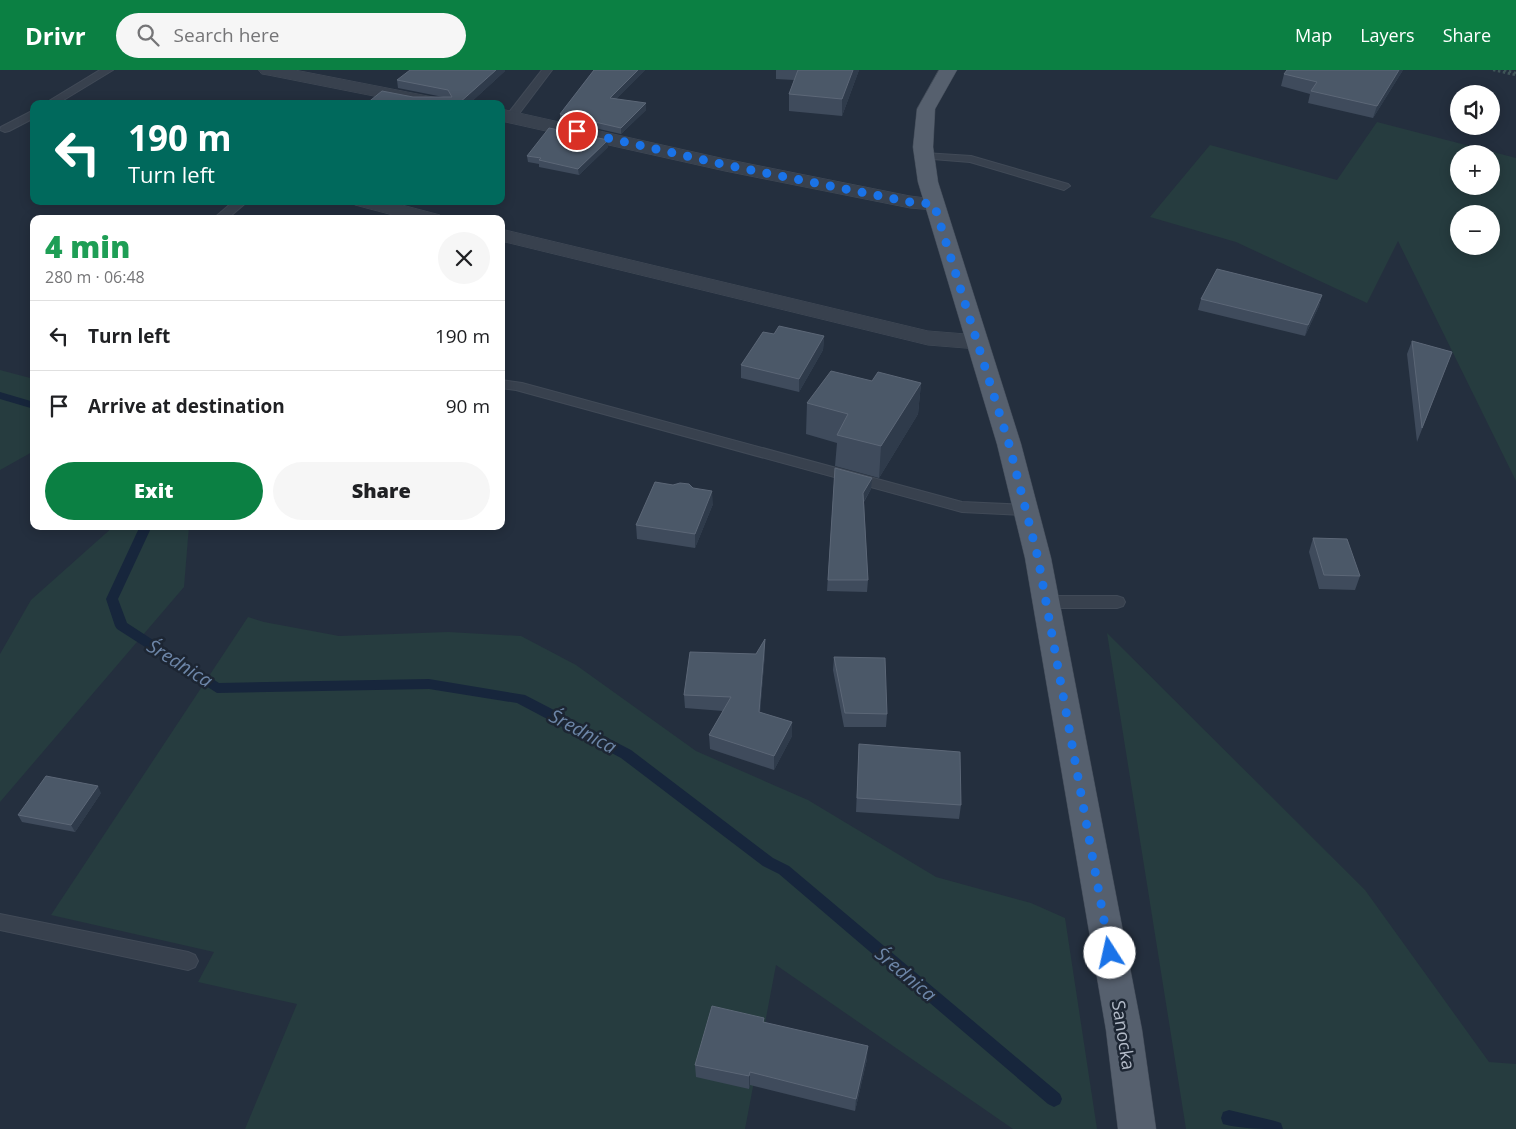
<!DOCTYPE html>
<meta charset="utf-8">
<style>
body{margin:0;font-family:"Open Sans",sans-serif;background:#f6f6f6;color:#202124;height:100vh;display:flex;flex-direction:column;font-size:19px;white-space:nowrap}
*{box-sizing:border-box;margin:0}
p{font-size:16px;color:#757577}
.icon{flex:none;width:28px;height:28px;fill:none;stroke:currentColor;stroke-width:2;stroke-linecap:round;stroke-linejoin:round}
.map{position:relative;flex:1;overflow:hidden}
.panel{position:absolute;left:30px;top:145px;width:475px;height:315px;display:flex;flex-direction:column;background:#fff;border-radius:10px;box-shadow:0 2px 12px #0003}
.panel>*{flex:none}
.guide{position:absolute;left:30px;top:30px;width:475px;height:105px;border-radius:10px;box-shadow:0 2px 12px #0003;background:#00695c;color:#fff;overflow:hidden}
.tools{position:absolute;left:1450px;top:15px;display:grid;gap:10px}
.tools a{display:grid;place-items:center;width:50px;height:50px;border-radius:50%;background:#fff;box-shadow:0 2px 12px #0003;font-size:25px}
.pin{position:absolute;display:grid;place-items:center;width:42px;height:42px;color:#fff;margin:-21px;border:2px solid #fff;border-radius:50%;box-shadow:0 1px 5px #0007}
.me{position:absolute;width:55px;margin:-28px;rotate:350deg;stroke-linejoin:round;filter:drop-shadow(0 0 4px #0008)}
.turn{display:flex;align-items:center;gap:18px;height:105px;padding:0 15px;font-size:22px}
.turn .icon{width:65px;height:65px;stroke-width:2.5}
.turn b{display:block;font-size:35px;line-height:42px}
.round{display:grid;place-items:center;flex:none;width:52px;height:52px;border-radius:26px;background:#f6f6f6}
.summary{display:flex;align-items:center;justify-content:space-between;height:85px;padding:0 15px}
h1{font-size:30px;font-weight:800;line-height:38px;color:#1e9e55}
.action{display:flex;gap:10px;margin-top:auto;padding:10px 15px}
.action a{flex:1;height:58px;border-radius:30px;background:#0b8043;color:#fff;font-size:20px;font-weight:800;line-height:58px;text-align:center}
.action a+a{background:#f6f6f6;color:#202124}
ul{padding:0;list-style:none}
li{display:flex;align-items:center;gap:15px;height:70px;padding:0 15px;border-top:1px solid #e0e0e0}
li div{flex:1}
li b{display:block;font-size:19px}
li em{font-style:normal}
header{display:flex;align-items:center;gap:30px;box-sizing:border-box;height:70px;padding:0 25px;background:#0b8043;color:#fff}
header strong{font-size:24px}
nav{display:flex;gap:28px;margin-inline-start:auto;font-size:18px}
.search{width:350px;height:45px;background:#f6f6f6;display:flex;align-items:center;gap:12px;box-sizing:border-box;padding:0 18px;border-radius:28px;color:#757577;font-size:19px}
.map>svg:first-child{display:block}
</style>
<header>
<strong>Drivr</strong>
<div class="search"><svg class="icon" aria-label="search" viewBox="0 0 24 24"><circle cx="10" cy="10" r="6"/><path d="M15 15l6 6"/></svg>Search here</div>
<nav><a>Map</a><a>Layers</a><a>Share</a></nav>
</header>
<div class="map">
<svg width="1516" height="1059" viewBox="0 0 1516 1059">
<rect width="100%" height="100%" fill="#242f3e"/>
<path fill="#263c3f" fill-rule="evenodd" d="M1377 52 1516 88V411L1398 171 1367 233 1236 172 1150 147 1210 75 1337 110ZM1459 84H1491V116H1459ZM1459 144H1491V176H1459Z
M0 300 34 309V381L0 400Z
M114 456H189L184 517 0 732V584L31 530Z
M248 547 264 552 339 566 448 562 521 566 576 595 696 681 808 730 936 807 1031 833 1065 848 1097 1059H1013L776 895 745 1059H245L297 934 198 912 214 882 51 845Z
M1107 563 1365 820 1489 992 1516 994V1059H1186Z"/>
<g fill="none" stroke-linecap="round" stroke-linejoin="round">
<path fill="#17263c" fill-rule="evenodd" d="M0 322 34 332V339L0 329Z
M140 456H152L118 529 127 553 219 613 429 609 525 625 631 680 773 788 789 796 1060 1024 1062 1029 1060 1034 1054 1037 1048 1034 779 804 763 796 621 688 517 633 429 619 217 623 117 559 115 556 106 529Z
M1229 1040 1275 1051 1281 1053 1283 1059C1263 1059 1242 1059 1223 1054L1221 1048 1223 1042Z"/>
<g stroke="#414a57" stroke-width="2">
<path id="lane" d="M100 0H113L57 34H44Z
M542 0H552L515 49H507L506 47 507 45Z
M34 40V48L9 61 5 62 0 60 1 57Z
M924 83 971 86 1068 114 1070 116 1064 120 970 92 920 88 918 86Z
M234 131H248L227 149H213Z
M501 310 522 313 962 432 1026 435 1031 436 1034 440 1031 444 1026 445 962 442 516 320 501 318Z
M1046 526H1117L1123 528 1125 532 1123 536 1117 538H1046L1040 536 1038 532 1040 528Z
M0 844 188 882 195 885 198 891 195 897 188 900 0 860Z"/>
</g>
<g stroke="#414a57" stroke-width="1">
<path id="street" d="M259 0H295L443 29 449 30 452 34H414L268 5 262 4Z
M501 39 725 89 910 126 941 130 944 134 941 138 934 140 910 138 725 101 501 51Z
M352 131H387L440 145 443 149H408L355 135Z
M501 159 928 261 978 265 986 267 989 272 986 277 978 279 928 275 501 171Z"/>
</g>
<g stroke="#414a57" stroke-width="1">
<path id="primary" d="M939 0H957L935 39 933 77 938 112 1021 374 1051 488 1142 960 1156 1059H1118L1106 960 1025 488 997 374 918 112 913 77 917 39Z"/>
</g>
<path stroke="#3f5557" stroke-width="2.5" stroke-dasharray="2.5 2.5" stroke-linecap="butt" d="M1493 0 1516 5
M1504 0 1516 3"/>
<use href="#lane" fill="#38414e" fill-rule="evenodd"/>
<use href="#street" fill="#38414e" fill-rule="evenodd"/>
<use href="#primary" fill="#56606e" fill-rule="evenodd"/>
</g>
<path fill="#3f4b5c" d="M410 0H505V1L469 34 413 27H443L398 18 397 10Z
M594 0H645L616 29 646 40 621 64 560 50V44Z
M776 0H859L842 46 789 41V24L794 10 776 9Z
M1287 0H1403L1373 48 1308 33 1310 24 1281 16 1284 4Z
M608 77 579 105 539 97V94L528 92 527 86Z
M1322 225 1319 236 1305 266 1198 240 1201 229Z
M774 264 824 266 823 280 799 322 741 308V295Z
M1412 271 1452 282 1417 372 1407 284Z
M872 311 921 313 918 344 879 408 835 396 837 373 806 364 807 333Z
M835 398 871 419 864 432 868 510 867 522 827 521Z
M713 434 695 478 637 469 636 455Z
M1313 468 1360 506 1355 520 1319 519 1309 482Z
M765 569V583L760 642 792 652V666L774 700 710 679 709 665 723 641 685 638 684 625 756 584Z
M834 587 887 644 886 657H844L833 600Z
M859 674 961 735 959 749 856 742Z
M101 723 75 762 22 752 18 745Z
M764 948V952L867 989 855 1041 750 1015 749 1019 696 1007 695 995Z"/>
<path fill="#2f3b4b" d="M496 0H505V1L469 34H458Z
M638 0H645L610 35V28Z
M853 0H859L842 46V29Z
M1399 0H1403L1373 48 1377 36Z
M646 33V40L621 64V58Z
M608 70V77L579 105 578 99Z
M1322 225 1319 236 1305 266 1308 255Z
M824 266 823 280 799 322V309Z
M921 313 918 344 879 408 881 376Z
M872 408 871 419 862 434 863 423Z
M712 421 713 434 695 478V464Z
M765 569V583L759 656V642Z
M792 652V666L774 700V686Z
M98 716 101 723 75 762 71 755Z
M868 976 867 989 855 1041 856 1029Z
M750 1002V1015L749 1019V1006Z"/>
<path fill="#4b5868" stroke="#5c6777" d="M410 0H496L458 34H366L382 21 413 27H452L448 20 397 10Z
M594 0H638L610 28 646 33 621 58 560 44Z
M798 0H853L842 29 789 24Z
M1287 0H1399L1377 36 1311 21 1317 12 1284 4Z
M549 58 608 70 578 99 539 90 541 88 527 86Z
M1217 199 1322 225 1308 255 1201 229Z
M779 256 824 266 799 309 741 295 763 262 774 264Z
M1412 271 1452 282 1422 358Z
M831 301 872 311 878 302 921 313 881 376 837 365 848 344 807 333Z
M835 398 872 408 863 423 868 510H828Z
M655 412 673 415 680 413 689 414 693 418 712 421 695 464 636 455Z
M1313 468 1347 469 1360 506 1324 505Z
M765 569 759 642 792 652 774 686 709 665 731 627 684 625 690 582 756 584Z
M834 587 885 588 887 644 845 643Z
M859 674 960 682 961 735 857 728Z
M46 706 98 716 71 755 18 745Z
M712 936 764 948 763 952 868 976 856 1029 750 1002 749 1006 695 995Z"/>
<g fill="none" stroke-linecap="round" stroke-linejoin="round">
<path stroke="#1a73e8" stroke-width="9" stroke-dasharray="0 16.2" d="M577 61 726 95 910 132 934 134 1009 374 1038 488 1110 883"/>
</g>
<g text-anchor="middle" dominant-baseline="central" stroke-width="5" stroke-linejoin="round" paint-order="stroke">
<g font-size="18" fill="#b4bcc9" stroke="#1d2633">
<text transform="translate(1124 965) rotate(81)">Sanocka</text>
</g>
<g font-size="19" font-style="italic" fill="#6d86a8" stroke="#1d2633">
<text transform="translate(180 593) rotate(32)">Średnica</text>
<text transform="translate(583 661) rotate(28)">Średnica</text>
<text transform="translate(906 904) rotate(40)">Średnica</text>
</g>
</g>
</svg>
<div class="tools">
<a><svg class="icon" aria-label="sound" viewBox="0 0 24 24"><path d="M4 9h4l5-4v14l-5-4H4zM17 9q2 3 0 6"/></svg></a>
<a>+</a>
<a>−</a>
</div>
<div class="pin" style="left:577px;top:61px;background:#d93025"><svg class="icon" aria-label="arrive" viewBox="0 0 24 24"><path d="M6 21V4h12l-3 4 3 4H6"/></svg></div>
<svg class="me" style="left:1110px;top:883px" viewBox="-20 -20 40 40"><circle r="19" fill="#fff"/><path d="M0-13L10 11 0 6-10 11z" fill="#1a73e8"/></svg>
<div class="guide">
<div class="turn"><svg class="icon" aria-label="left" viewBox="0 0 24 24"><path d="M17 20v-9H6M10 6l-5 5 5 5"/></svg><div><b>190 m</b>Turn left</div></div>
</div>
<section class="panel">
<div class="summary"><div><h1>4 min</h1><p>280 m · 06:48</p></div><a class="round"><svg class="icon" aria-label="close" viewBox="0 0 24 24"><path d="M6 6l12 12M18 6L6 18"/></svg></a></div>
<ul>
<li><svg class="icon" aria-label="left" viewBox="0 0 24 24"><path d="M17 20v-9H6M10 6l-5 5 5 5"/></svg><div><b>Turn left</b></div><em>190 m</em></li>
<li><svg class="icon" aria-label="arrive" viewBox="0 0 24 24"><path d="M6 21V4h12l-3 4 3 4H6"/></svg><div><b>Arrive at destination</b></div><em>90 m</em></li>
</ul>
<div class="action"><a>Exit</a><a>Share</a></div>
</section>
</div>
